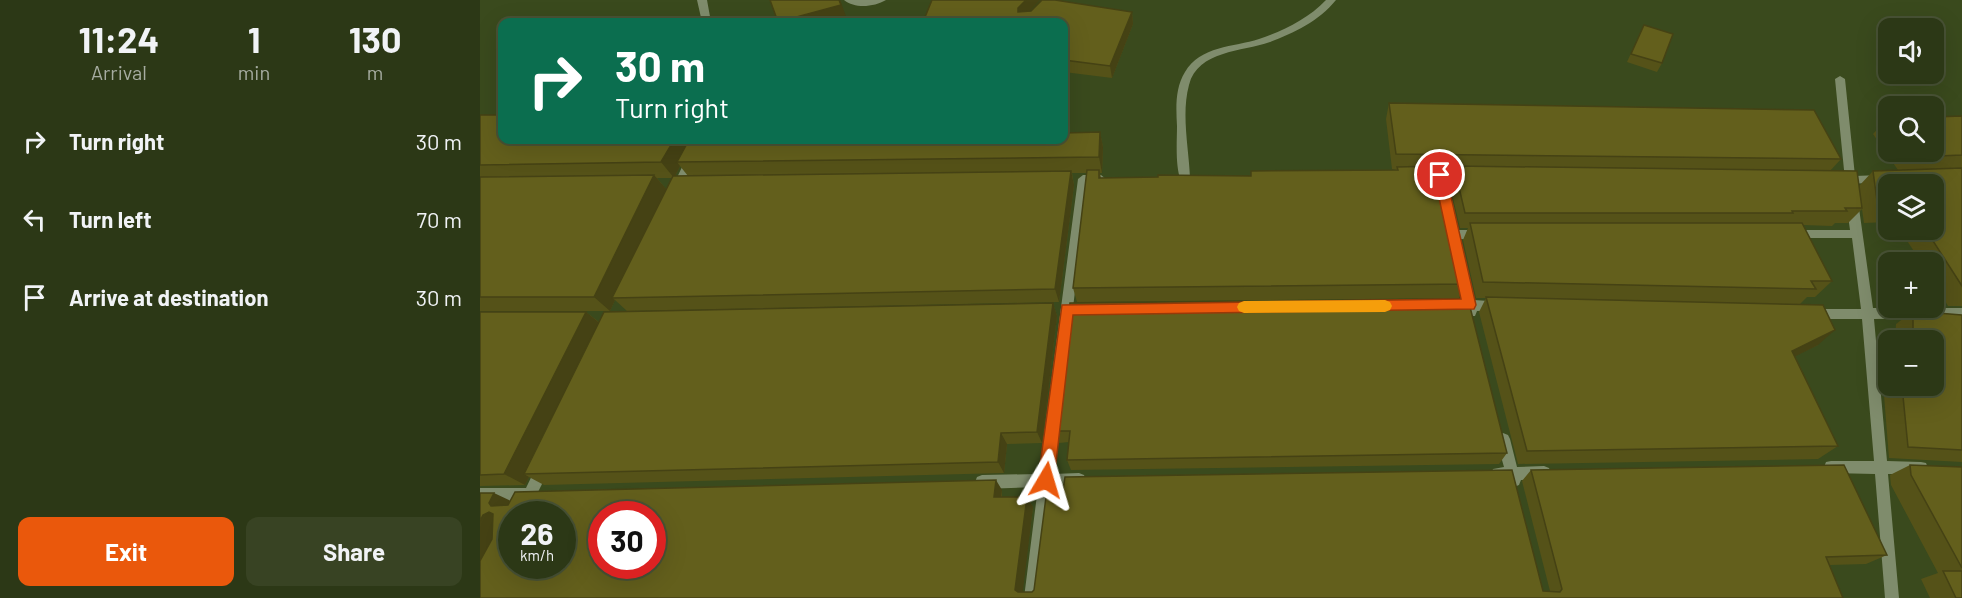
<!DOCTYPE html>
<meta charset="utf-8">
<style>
body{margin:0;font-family:Barlow,sans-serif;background:#384323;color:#f1f3f6;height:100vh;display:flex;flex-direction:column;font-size:22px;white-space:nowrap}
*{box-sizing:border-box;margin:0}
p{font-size:20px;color:#a6aca1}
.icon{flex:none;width:33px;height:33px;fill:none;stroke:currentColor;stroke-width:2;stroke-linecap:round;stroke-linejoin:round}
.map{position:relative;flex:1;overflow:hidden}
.details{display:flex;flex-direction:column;background:#2c3816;width:480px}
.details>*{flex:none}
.guide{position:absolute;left:18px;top:18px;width:570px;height:126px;border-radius:12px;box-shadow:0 6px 24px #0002,0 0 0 2px #485235;background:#0b6e4f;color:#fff;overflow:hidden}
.controls{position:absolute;left:1398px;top:18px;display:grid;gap:12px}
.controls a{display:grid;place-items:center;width:66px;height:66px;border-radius:12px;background:#2c3816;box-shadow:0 6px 24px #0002,0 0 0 2px #485235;font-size:30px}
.speed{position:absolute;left:18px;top:501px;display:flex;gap:12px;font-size:30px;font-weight:700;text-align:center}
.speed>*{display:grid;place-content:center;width:78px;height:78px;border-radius:50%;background:#2c3816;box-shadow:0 6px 24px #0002,0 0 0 2px #485235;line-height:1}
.speed small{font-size:15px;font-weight:400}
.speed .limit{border:9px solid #d22;background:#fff;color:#111}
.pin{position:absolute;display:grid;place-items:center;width:51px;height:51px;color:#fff;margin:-26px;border:3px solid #fff;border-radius:50%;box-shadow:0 2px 6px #0007}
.me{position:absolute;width:66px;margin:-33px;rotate:7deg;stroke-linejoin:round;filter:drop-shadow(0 0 4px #0008)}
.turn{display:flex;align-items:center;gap:21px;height:126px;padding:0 18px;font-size:27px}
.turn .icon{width:78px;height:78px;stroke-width:2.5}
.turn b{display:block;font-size:42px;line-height:51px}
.eta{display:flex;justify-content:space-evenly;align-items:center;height:102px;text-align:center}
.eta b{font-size:36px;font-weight:700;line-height:42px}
.action{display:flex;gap:12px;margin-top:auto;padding:12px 18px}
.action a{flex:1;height:69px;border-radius:12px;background:#ea580c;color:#fff;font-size:24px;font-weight:700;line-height:69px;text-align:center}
.action a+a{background:#384323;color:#f1f3f6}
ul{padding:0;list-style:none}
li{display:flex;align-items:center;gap:18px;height:78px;padding:0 18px}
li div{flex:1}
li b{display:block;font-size:22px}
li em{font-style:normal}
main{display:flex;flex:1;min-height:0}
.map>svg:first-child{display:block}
</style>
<main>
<section class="details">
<div class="eta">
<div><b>11:24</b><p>Arrival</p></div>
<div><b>1</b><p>min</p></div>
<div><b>130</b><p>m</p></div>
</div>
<ul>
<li><svg class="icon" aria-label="right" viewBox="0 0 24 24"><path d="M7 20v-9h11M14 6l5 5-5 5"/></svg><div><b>Turn right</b></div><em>30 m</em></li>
<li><svg class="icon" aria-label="left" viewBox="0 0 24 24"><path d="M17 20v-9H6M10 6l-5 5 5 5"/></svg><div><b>Turn left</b></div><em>70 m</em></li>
<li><svg class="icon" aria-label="arrive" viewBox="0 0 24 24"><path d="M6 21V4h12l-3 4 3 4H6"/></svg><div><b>Arrive at destination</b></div><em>30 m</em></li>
</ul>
<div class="action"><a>Exit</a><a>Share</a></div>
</section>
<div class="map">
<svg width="1482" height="598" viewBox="0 0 1482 598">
<rect width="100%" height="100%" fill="#3a4a1d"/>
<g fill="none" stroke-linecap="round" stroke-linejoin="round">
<path fill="#7f8c6c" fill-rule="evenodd" d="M217 0H227L231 22H222Z
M364 0H406C394 7 375 9 364 0Z
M846 0H856C839 21 814 33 790 42 762 52 718 50 709 85 701 114 709 149 710 178L705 182 701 181C695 166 697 142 697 126 696 108 695 88 705 72 720 46 754 47 779 39 803 31 828 19 846 0Z
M1360 76 1365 79 1375 176 1400 175 1405 179 1404 182 1370 184 1365 180 1355 79Z
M215 140H225L200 193H192L191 190Z
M944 171 987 172 992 176 987 180 944 179 939 175Z
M603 175H621L626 179 621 183H608L573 474 599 473 604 475 606 480 604 485 599 487H572L558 598H544L558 487 502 489 497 487 495 482 497 477 502 475 559 474 598 179Z
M1372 197 1378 201 1393 308H1482V318L1394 319 1407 461 1441 462 1446 463 1448 468 1446 473 1441 474H1408L1419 598H1405L1395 474 1351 473 1346 472 1344 467 1346 462 1351 461H1394L1382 319H1333L1329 318 1327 314 1329 310 1333 309H1381L1372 238H1313L1307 234 1313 230H1370L1366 201Z
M973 230H1002L1008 234C1001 241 974 241 967 234Z
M981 265 985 267 987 270 994 300 1023 302 1025 306 1023 310 997 311 995 316H987L985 310 969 309 967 305 969 301 982 300 975 270 977 267Z
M1023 433 1028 435 1030 439 1037 467 1064 466 1069 468 1071 473 1069 478 1041 480 1039 485 1034 487 1029 485 1027 480 1013 479 1011 474 1013 469 1024 467 1016 439 1018 435Z
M63 462 68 463 70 468 47 514H33L39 502H0V488H46L58 463Z"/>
</g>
<path fill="#555218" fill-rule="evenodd" d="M550 11 652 12 653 24 632 78 584 72V22Z
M1164 25 1182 63 1177 72 1147 62Z
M909 103 1361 159 1350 171 1379 186 1393 171 1418 170 1393 134 1407 119H1408V152H1454L1482 116V306H1468L1454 282V262H1441L1420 230H1454L1408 184V222L1384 223 1382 209 1368 223H1355L1352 226 1323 225 1352 281 1335 297H1327L1320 304 1338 345 1315 356 1358 446 1338 459 1038 464 999 312 1006 298H996L983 240 988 228H980L969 181 973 170H960L985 284 979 298 597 302 593 288 607 173H592L594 185 579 302 147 311 135 300 130 311H0V115L22 140H584L620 132 623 147 622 173H620L621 178 770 176 916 170 912 169 906 119ZM200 166 208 176H195ZM177 178H192L186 189Z
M573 303 577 316 562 443 527 444 524 473 64 485 49 477 45 485 0 486V312H106L119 322Z
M590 303 1027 453 1019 464 591 470 587 460 589 442 579 443 574 431Z
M1433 311 1482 315V462L1409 458 1404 395 1415 387V386H1454V340H1415L1416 324Z
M1430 465 1482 467V598H1450L1441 579 1458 573 1411 485 1410 475Z
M1051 470 1407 555 1386 564 1349 565 1363 598H0L30 501 522 490V497H547L553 507 542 592 1070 591 1042 481Z"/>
<path fill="#454214" d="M359 0H360L367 19 356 22H298Z
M546 0H560L541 20 538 8Z
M652 12 653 24 632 78 630 66Z
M620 132 623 147 622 173 619 157Z
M194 140H214L197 162 200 166 194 178 181 162Z
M591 171 594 185 579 302 575 289Z
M174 175 187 190 132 298 135 300 130 311 114 297Z
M573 303 577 316 562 443 557 432Z
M106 312 122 325 44 474 49 477 45 485 24 474Z
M1355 330 1338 345 1296 366 1312 351Z
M521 433 527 444 524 473 518 462Z
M516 480 522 490 520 508 514 497Z
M14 493 35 503 31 513 11 506 9 503Z
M547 497 553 507 542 598 535 590Z
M9 512 31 522 0 573V521L3 515Z"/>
<path fill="#635f1c" stroke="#454214" stroke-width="1.5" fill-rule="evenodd" d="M290 0H359L361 5 298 22Z
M452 0H546L538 8V12L551 11 562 0H575L652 12 630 66 584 60V22H443Z
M1164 25 1193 34 1182 63 1151 54Z
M909 103 1334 110 1361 159 916 154Z
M0 115H22V140H194L181 162 0 165Z
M1482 116V155L1434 157 1430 152H1454V117Z
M620 132 619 157 197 162 209 140H584V133Z
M959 166 985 284 593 288 607 170H619V178L678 177V175L771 176V171L918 170 917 167Z
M974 166 1377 171 1382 208H1365L1367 211H1312L1313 213H985Z
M1482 168V286L1446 230H1454V184H1408V208H1398L1393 171Z
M591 171 575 289 132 298 193 176Z
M174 175 114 297H0V177Z
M990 223H1322L1352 281H1331L1336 289 1003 282Z
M1006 297 1343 305 1355 330 1312 351 1358 446 1047 451Z
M988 299 1027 453 587 460 590 431H574L590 303Z
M573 303 557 432 521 433 518 462 44 474 124 312Z
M1433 311 1482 315V450L1428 447 1422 386H1454V340H1433Z
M0 312H106L24 474 0 475Z
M1364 465 1407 555 1346 557 1363 598H0V561L12 539 13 514 9 512 3 515 0 521V493H14L9 503 11 506 28 505 35 492 516 480 514 497H547L535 590 538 592H552L554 590 566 497H582L585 477 1032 470 1063 591 1080 592 1082 589 1051 470ZM32 514H82V566H32ZM122 514H172V566H122Z
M1430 465 1482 467V568L1431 475Z
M1463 571H1482V598H1476Z"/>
<path fill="#ea580c" stroke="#983908" stroke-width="1.5" d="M960 171 966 175 996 305 994 309 593 315 574 480 571 485 566 487 560 485 558 480 582 305 981 299 954 175Z"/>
<path fill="#f59e0b" d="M905 300 910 302 912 306 910 310 905 312 764 313 759 311 757 307 759 303 764 301Z"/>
</svg>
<div class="controls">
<a><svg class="icon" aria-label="sound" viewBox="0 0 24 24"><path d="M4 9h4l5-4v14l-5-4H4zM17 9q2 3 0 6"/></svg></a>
<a><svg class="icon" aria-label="search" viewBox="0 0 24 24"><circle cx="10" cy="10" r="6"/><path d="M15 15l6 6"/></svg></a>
<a><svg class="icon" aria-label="layers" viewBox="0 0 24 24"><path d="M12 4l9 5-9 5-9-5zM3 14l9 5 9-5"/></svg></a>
<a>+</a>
<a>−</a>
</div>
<div class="speed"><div>26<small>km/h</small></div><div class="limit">30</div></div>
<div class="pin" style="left:960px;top:175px;background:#d93025"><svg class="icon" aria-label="arrive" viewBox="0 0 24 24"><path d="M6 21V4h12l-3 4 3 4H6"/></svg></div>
<svg class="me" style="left:566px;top:480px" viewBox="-20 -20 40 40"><path d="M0-17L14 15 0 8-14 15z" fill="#ea580c" stroke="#fff" stroke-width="4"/></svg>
<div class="guide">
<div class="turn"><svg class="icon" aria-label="right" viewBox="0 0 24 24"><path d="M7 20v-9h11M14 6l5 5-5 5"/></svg><div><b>30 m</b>Turn right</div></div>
</div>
</div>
</main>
